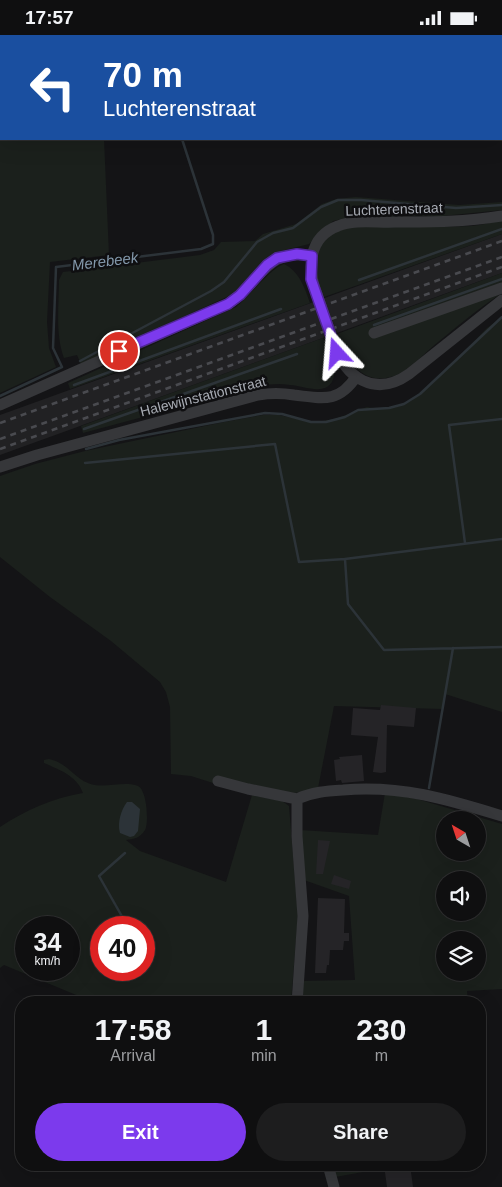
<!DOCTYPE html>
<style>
body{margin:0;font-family:Arial,sans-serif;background:#1d1d1e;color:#f1f3f6;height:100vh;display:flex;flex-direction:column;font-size:19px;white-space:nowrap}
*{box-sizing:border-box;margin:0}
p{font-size:16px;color:#9b9c9f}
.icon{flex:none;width:28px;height:28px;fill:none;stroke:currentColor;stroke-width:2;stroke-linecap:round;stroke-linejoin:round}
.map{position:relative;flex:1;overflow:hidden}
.sheet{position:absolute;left:15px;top:961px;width:471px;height:175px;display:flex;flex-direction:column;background:#0f0f10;border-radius:20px;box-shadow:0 5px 20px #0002,0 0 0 1px #2f2f30}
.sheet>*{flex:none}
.banner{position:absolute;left:0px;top:0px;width:502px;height:105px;box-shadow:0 5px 20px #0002,0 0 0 1px #2f2f30;background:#1a4fa0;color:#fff;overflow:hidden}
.needle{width:32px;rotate:321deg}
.controls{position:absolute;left:436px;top:776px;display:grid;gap:10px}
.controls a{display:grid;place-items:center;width:50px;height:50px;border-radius:50%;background:#0f0f10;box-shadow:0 5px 20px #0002,0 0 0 1px #2f2f30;font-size:25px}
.speed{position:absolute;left:15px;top:881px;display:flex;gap:10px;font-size:25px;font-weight:700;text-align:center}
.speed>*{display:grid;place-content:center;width:65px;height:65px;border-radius:50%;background:#0f0f10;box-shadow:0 5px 20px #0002,0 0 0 1px #2f2f30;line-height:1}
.speed small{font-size:12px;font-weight:400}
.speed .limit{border:8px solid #d22;background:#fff;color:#111}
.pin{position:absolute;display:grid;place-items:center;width:42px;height:42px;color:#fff;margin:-21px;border:2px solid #fff;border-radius:50%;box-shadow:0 1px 5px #0007}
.me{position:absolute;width:55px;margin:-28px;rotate:341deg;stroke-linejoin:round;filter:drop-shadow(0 0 4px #0008)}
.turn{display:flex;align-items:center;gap:18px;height:105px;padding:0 20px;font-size:22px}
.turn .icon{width:65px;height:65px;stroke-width:2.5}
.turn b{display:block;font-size:35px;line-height:42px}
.eta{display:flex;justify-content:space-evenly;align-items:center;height:85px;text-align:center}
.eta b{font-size:30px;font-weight:800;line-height:35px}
.action{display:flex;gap:10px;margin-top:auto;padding:10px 20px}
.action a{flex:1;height:58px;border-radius:30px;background:#7c3aed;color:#fff;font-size:20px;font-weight:800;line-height:58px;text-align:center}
.action a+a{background:#1d1d1e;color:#f1f3f6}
.status{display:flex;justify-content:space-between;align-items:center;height:35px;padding:0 25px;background:#0f0f10;direction:ltr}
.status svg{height:14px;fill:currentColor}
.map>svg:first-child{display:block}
</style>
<div class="status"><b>17:57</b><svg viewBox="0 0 49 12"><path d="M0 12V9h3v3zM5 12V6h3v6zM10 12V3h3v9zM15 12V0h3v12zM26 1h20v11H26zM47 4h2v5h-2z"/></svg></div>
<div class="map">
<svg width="502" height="1152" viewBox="0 0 502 1152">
<rect width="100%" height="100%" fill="#141416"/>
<path fill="#212123" d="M502 199V238L0 420V380Z"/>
<path fill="#1b201c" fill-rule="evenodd" d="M0 29 1 104H104L109 220 50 227 47 287 49 313 56 332 0 358Z
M356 162 459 170 502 167V175L442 181 351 182 333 186 309 209 281 216 272 220 241 253 231 260 81 329 77 320 64 323C55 299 59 271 59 245L63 237 200 220 214 215 221 207 255 206 263 199 296 189 322 169 336 164Z
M502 185V199L324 262C313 240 311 209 338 196 349 190 364 192 376 192 408 190 440 193 472 191 482 190 492 187 502 185Z
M284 229C299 236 305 253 310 268L70 354 68 348 236 272C248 262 272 232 284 229Z
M502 238V258C477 274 454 294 431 313 421 322 408 336 394 341 363 352 345 324 337 299Z
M502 282V677L445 659 443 674 334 671 318 753 295 758 254 752 215 741 213 748 191 741 171 739 170 672 166 657 160 647 111 606 50 562 0 522V441L35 429 85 416 224 387 263 380H279L307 386H321L335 384 367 372 380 374 397 372 411 366 431 350 487 293Z
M323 303C327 313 337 330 334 341 329 363 305 351 290 350 280 348 269 349 259 351L83 398 81 391Z
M49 724C68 728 74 743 88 748 103 755 123 745 138 751 147 755 149 788 145 795 140 803 134 804 126 805L140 816 226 847 252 760 282 766 289 771 298 880 291 967H93L4 930 0 933V792C26 775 53 763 83 758 77 741 60 735 44 728V725ZM26 892H69V935H26ZM101 892H144V935H101Z
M385 758 417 764 502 789V954L467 956 468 967H301L302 946 355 945 349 861 304 845 300 795 378 800ZM445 785H478V818H445ZM445 845H478V878H445ZM445 905H478V938H445Z
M331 1130H390L391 1132 335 1142Z"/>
<path fill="#2c3338" d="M127 767H132L140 774 138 796 134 801 130 802 120 798C117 788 121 775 127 767Z"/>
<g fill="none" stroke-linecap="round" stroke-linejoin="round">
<path stroke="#2c3338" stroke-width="2.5" d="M149 0 150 1
M359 245 502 194
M374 290 502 244
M80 326 211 256 224 247 257 207 273 198 293 193 321 172 338 165H361L456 173 502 170
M74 350 281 274
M0 361 62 332 53 313 56 232 201 214 213 209V200L182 104
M84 394 297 319
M86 414 119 405 265 378 282 379 311 387H326L345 382 358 375 389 373 404 369 420 359 502 282
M85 428 275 409 299 527 345 524 348 569 384 615 502 612
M465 508 449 390 502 384
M345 524 502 504
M429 753 453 613
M125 818 99 841 128 892"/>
</g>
<path fill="#252427" d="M381 670 416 673 414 692 387 690 386 737 381 738 373 737 378 702 351 700 353 673 380 675Z
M362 720 364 746 342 748 341 745 336 746 334 725 340 724 339 722Z
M318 805 330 806 323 839H316Z
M334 840 351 846 349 854 331 849Z
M318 863 345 864 344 898H349V906H344L343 915H330L329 930H327L326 938H315Z
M384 1130H410L413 1152H387Z"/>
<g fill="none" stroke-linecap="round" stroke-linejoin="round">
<path stroke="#36373a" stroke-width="11" d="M317 259C307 234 308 202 338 191 355 184 377 188 395 187 431 187 466 187 502 181
M374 298 502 253
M334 308C345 343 375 363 409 339L502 265
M0 370 228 269C261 248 265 212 312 221
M0 432 37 420 258 360C270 358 282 358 294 360 321 363 338 369 356 342
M218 746 248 754 297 764
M297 968 303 881 297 801V764C312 757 327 756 343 755 401 750 447 764 502 781
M328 1130 334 1152"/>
<path stroke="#494a4f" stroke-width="2.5" stroke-dasharray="6 5" stroke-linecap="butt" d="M0 388 502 206
M0 404 502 222
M0 414 502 232"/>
<path stroke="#36373a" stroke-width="11" d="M317 259 334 308"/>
</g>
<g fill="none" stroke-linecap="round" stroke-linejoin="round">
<g stroke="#51269a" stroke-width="12">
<path id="route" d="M119 316 228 269 240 260 267 230 277 223 297 219 312 221 311 244 337 318"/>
</g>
<use href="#route" stroke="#7c3aed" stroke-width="9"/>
</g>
<g text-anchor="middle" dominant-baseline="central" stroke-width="5" stroke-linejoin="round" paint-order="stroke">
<g font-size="14" fill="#a8acb4" stroke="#0f0f11">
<text transform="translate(394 174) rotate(-2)">Luchterenstraat</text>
<text transform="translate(203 361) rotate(-14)">Halewijnstationstraat</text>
</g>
<g font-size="15" font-style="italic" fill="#8398ab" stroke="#0f0f11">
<text transform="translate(105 226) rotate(-7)">Merebeek</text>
</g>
</g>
</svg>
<div class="controls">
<a><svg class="needle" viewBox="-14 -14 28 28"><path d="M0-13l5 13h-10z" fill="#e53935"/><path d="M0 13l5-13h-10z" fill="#9b9c9f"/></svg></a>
<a><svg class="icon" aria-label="sound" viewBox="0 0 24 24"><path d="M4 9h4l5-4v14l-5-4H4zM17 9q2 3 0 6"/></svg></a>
<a><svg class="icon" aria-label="layers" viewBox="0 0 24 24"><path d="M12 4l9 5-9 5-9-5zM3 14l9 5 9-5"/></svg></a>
</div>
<div class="speed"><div>34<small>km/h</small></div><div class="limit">40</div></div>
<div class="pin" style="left:119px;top:316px;background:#d93025"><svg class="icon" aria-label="arrive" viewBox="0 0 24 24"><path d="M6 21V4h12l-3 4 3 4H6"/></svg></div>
<svg class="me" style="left:337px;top:318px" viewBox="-20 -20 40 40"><path d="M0-17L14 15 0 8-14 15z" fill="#7c3aed" stroke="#fff" stroke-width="4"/></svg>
<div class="banner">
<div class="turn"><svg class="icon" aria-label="left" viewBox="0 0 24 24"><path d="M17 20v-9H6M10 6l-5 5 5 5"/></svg><div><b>70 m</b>Luchterenstraat</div></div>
</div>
<section class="sheet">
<div class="eta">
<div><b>17:58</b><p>Arrival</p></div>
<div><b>1</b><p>min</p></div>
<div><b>230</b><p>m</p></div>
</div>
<div class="action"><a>Exit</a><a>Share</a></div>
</section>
</div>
